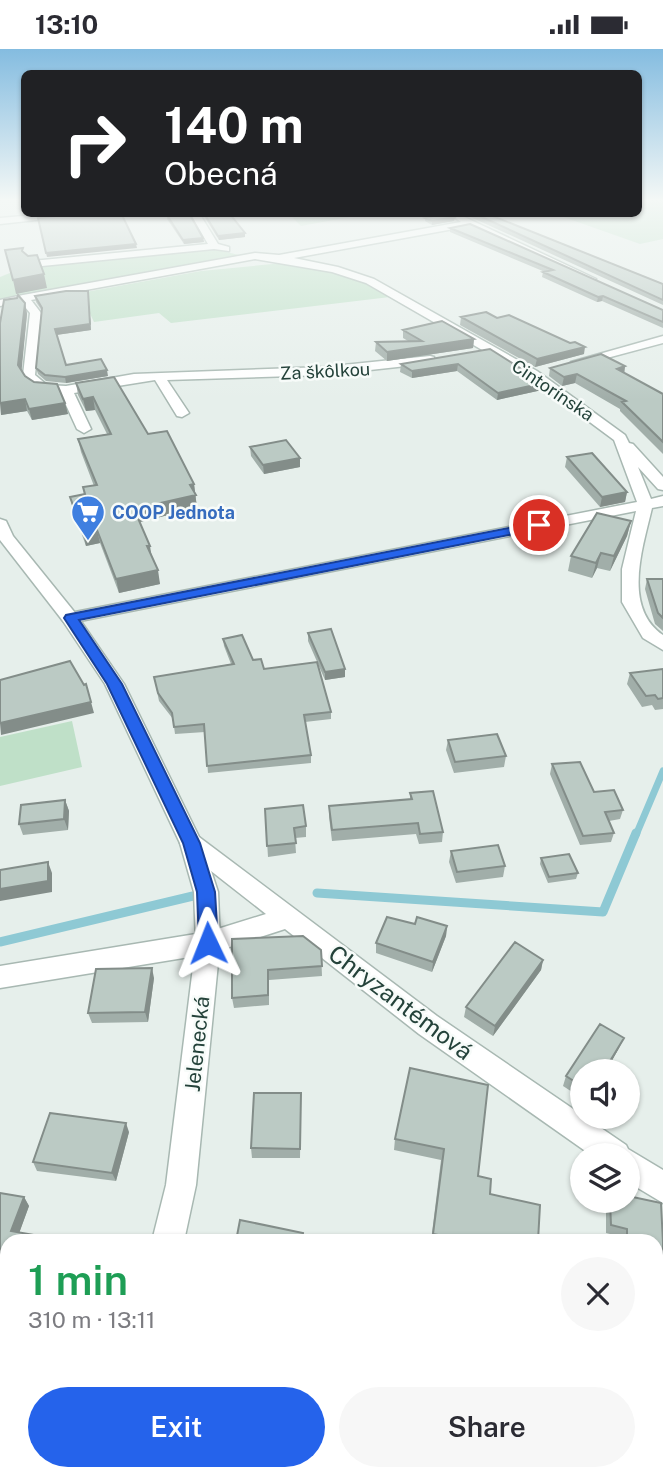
<!DOCTYPE html>
<meta charset="utf-8">
<style>
body{margin:0;font-family:"Public Sans",sans-serif;background:#f7f7f7;color:#2b2b33;height:100vh;display:flex;flex-direction:column;font-size:26px;white-space:nowrap}
*{box-sizing:border-box;margin:0}
p{font-size:23px;color:#7c7c81}
.icon{flex:none;width:38px;height:38px;fill:none;stroke:currentColor;stroke-width:2;stroke-linecap:round;stroke-linejoin:round}
.map{position:relative;flex:1;overflow:hidden}
.sheet{position:absolute;left:0px;top:1185px;width:663px;height:247px;display:flex;flex-direction:column;background:#fff;border-radius:21px 21px 0 0;box-shadow:0 2px 5px #0004}
.sheet>*{flex:none}
.banner{position:absolute;left:21px;top:21px;width:621px;height:147px;border-radius:10px;box-shadow:0 2px 5px #0004;background:#202124;color:#fff;overflow:hidden}
.tools{position:absolute;left:570px;top:1010px;display:grid;gap:14px}
.tools a{display:grid;place-items:center;width:70px;height:70px;border-radius:50%;background:#fff;box-shadow:0 2px 5px #0004;font-size:35px}
.pin{position:absolute;display:grid;place-items:center;width:60px;height:60px;color:#fff;margin:-30px;border:4px solid #fff;border-radius:50%;box-shadow:0 2px 7px #0007}
.me{position:absolute;width:77px;margin:-38px;rotate:358deg;stroke-linejoin:round;filter:drop-shadow(0 0 5px #0008)}
.turn{display:flex;align-items:center;gap:24px;height:147px;padding:0 28px;font-size:32px}
.turn .icon{width:91px;height:91px;stroke-width:2.5}
.turn b{display:block;font-size:49px;line-height:60px}
.round{display:grid;place-items:center;flex:none;width:74px;height:74px;border-radius:37px;background:#f7f7f7}
.overview{display:flex;align-items:center;justify-content:space-between;height:119px;padding:0 28px}
h1{font-size:42px;font-weight:600;line-height:52px;color:#1e9e55}
.button{display:flex;gap:14px;margin-top:auto;padding:14px 28px}
.button a{flex:1;height:80px;border-radius:42px;background:#2563eb;color:#fff;font-size:28px;font-weight:600;line-height:80px;text-align:center}
.button a+a{background:#f7f7f7;color:#2b2b33}
.status{display:flex;justify-content:space-between;align-items:center;height:49px;padding:0 35px;background:#fff;direction:ltr}
.status svg{height:19px;fill:currentColor}
.map>svg:first-child{display:block}
</style>
<div class="status"><b>13:10</b><svg viewBox="0 0 49 12"><path d="M0 12V9h3v3zM5 12V6h3v6zM10 12V3h3v9zM15 12V0h3v12zM26 1h20v11H26zM47 4h2v5h-2z"/></svg></div>
<div class="map">
<svg width="663" height="1431" viewBox="0 0 663 1431">
<rect width="100%" height="100%" fill="#e6efeb"/>
<path fill="#bfe0c8" d="M639 150H663V190L640 195 555 165 639 164Z
M289 165H366L301 177Z
M206 198 243 207 0 252V228L32 215Z
M294 213C328 218 361 230 390 248L171 274 159 264 94 273 80 244 201 222Z
M72 672 82 718 0 737V688Z"/>
<g fill="none" stroke-linecap="round" stroke-linejoin="round">
<path stroke="#8ec9d4" stroke-width="7" d="M636 786 663 722"/>
<path stroke="#8ec9d4" stroke-width="9" d="M317 844 603 863 636 784
M0 893 193 847"/>
<g stroke="#a8b8b2" stroke-width="3">
<path id="minor" d="M58 164H100L0 175V169Z
M190 164H199L218 195 229 198V202L214 200 32 218 27 215 32 212 208 195Z
M458 165 596 230 587 232 470 177 294 209 338 218 374 230 537 322 625 386 629 394 633 395 663 428V441L658 440 638 418 651 450 663 447V457L652 459C643 498 622 558 663 586V601L643 589 622 553V520L636 462 70 574 64 573 61 569 64 565 70 564 637 453 614 391 529 328 366 234 332 223 255 210 31 251 41 264 35 326 47 336 66 337 134 325 324 318 430 307 434 308V314L324 326 167 331 189 364 182 368 177 367 155 331 74 344 91 380 84 384 77 380 61 345 35 340 23 326 30 264 21 253 0 257V251L23 246 255 204 279 206 461 173 454 168Z
M663 287V294L577 317 571 313Z
M191 785 199 788 437 967 626 1096 628 1100 663 1121V1154L628 1133V1106H591L419 985 285 880 208 905 0 939V917L208 883 266 865 183 800 180 794 183 788Z"/>
</g>
<g stroke="#a8b8b2" stroke-width="3">
<path id="tertiary" d="M0 470 6 472 13 487 76 565 124 635 202 794 218 843 220 894 196 1136 184 1192H152L166 1136 196 894 194 843 180 794 105 635 63 572 0 491Z
M90 1424H127L125 1431H89Z"/>
</g>
<use href="#minor" fill="#fff" fill-rule="evenodd"/>
<use href="#tertiary" fill="#fff" fill-rule="evenodd"/>
</g>
<path fill="#a1aea9" d="M168 164H189L203 189 204 193 184 195 167 170Z
M202 164H229L245 188 219 191Z
M485 164 663 235V256L464 165Z
M455 168 454 172 432 176 425 172V169Z
M450 179 663 261V279L602 252 597 253 542 228 543 223H545L450 183Z
M88 242 91 281 56 286 66 316 108 327 66 334 46 332 38 325 36 319 42 262 36 253 35 247Z
M25 254 27 265 21 321 25 327 65 354 68 365 32 371 27 362 1 366 0 274Z
M461 268 497 269 570 294 584 305 535 318 460 276Z
M403 281 474 290 473 299 387 312 375 302 376 293 408 292 403 289Z
M490 300 542 341 497 351 457 322 412 329 400 323 401 315Z
M625 317 624 324 663 345V405L620 362V360L575 334 562 337 549 327 550 319Z
M76 334 148 385 194 435 197 459 139 473 160 535 119 544 100 494 86 497 73 461 70 448 84 445 83 438 94 437 81 403 78 390 107 385 95 361 86 362 78 346Z
M250 398 300 409V418L264 425 251 407Z
M567 408 627 443 625 453 600 458 565 418Z
M631 472 627 487 610 522 597 519 592 529 568 522 571 507Z
M647 530H663V582L655 575 645 540Z
M308 584 345 620V628L325 631 308 592Z
M223 590 264 620 331 663V670L305 673 311 706V714L208 724 205 683 175 685 173 670 159 652 154 628 231 615 224 597Z
M663 620V660L655 661 652 656 642 658 627 635 630 624Z
M448 691 506 707 504 718 454 724 446 701Z
M552 715 594 743 623 761 620 770 609 772 614 784 611 793 580 796 550 725Z
M410 744 443 783 442 793 419 795 416 785 332 792 329 768V757L410 751Z
M65 751 69 762 68 781 23 786 19 775Z
M265 760 306 777V788L295 789 296 804 268 808Z
M451 802 505 817 503 828 456 834 449 813Z
M541 809 578 824 576 830 548 834 540 815Z
M415 875 447 877 446 887 432 923 376 904V894Z
M232 890 321 901 322 927 269 931V956L234 959 232 949Z
M543 911 541 921 493 987 464 968 466 958Z
M154 929 148 973 92 974 88 964Z
M619 999 606 1022H583V1050L563 1037 566 1027Z
M410 1019 490 1145 538 1192H431L441 1111 394 1101 395 1090Z
M301 1044 300 1109H252L251 1099Z
M129 1083 116 1132 37 1122 33 1113Z
M0 1144 24 1148 29 1157 19 1184 34 1186 38 1192H7V1219L0 1218Z
M606 1152H628L663 1194V1302L656 1301V1192H622V1188L606 1184Z
M619 1424H656L663 1431H619Z"/>
<path fill="#838d89" d="M455 168 454 172 432 176V172Z
M245 184V188L219 191 218 187Z
M203 189 204 193 184 195 183 191Z
M136 195 137 199 47 208 46 204Z
M44 225 47 239 16 245 13 231Z
M88 242 91 281 56 286 55 280Z
M603 247 602 252 597 253 598 248Z
M25 254 27 265 21 327 18 316Z
M474 290 473 299 387 312V303Z
M585 298 584 305 535 318 537 310Z
M458 315 457 322 412 329V322Z
M625 317 624 326 617 320Z
M107 321 108 327 66 334 65 328Z
M577 325 575 334 562 337 564 328Z
M544 334 542 341 497 351 498 344Z
M93 348 95 361 86 362 83 350Z
M25 350 27 362 1 366 0 354Z
M65 354 68 365 32 371 29 360Z
M300 409V418L264 425 263 416Z
M194 435 197 459 136 474 134 460 190 436Z
M627 443 625 453 600 458 602 448Z
M631 472 627 487 610 522 614 507Z
M97 481 100 494 86 497 83 483Z
M147 497H150L152 510Z
M601 504 597 519 592 529 596 514Z
M158 521 160 535 119 544 116 530Z
M345 620V628L325 631V623Z
M91 653 94 664 1 686 0 674Z
M65 751 69 762 68 781 64 770Z
M48 813 52 824V843L0 852V840Z
M447 877 446 887 432 923 433 913Z
M543 911 541 921 493 987 495 977Z
M152 919 154 929 148 973 145 963Z
M624 989 619 999 606 1022H604Z
M126 1074 129 1083 116 1132 112 1124Z
M24 1148 29 1157 17 1190 11 1182Z
M36 1424H44L42 1431H34Z"/>
<path fill="#bbcac4" stroke="#838d89" stroke-width="2" d="M83 164H121L136 195 46 204 38 169Z
M170 164H189L203 189 183 191 167 166 171 165Z
M204 164H229L245 184 218 187Z
M447 164H453L455 168 432 172 425 169Z
M473 164H485L663 235V251Z
M470 175 663 261V273L603 247 598 248 543 223 553 221 450 179Z
M23 199 22 202 28 207 37 206 44 225 13 231 5 201Z
M66 242H88L90 275 55 280 66 316 101 310 107 321 65 328 45 326 36 319 42 259 35 247Z
M18 246 25 254 18 316 25 327 34 333 57 335 65 354 29 360 25 350 0 354V274L4 251 17 249Z
M486 263 497 269 509 266 570 294 575 293 585 298 537 310 461 268Z
M442 272 474 290 387 303 376 293 422 292 403 281Z
M490 300 544 334 498 344 458 315 412 322 401 315Z
M601 305 625 317 617 320 663 345V393L622 353 626 352 577 325 564 328 550 319Z
M114 328 148 385 167 382 194 435 190 436 196 446 134 460 150 497H147L158 521 116 530 97 481 83 483 70 448 85 445 83 438 97 436 78 390 111 385 93 348 83 350 76 334Z
M286 391 300 409 263 416 250 398Z
M592 404 627 443 602 448 567 408Z
M597 464 631 472 614 507 601 504 596 514 571 507Z
M647 530H663V569L658 564Z
M331 580 345 620 325 623 308 584Z
M242 586 253 611 261 610 264 620 317 613 331 663 304 666 311 706 207 717 204 675 174 678 172 664 158 644 154 628 234 615 223 590Z
M70 612 84 636 86 635 91 653 0 674V631Z
M663 620V649L658 650 655 646 646 647 630 624Z
M497 685 506 707 455 713 448 691Z
M580 713 594 743 614 741 623 761 605 763 614 784 583 787 552 715Z
M433 742 443 783 420 785 418 774 332 781 329 757 412 750 410 744Z
M65 751 64 770 19 775 21 756Z
M303 756 306 777 294 779 296 794 267 797 265 760Z
M498 796 505 817 457 823 451 802Z
M569 805 578 824 549 828 541 809Z
M48 813V832L0 840V821Z
M387 868 415 875 417 868 447 877 433 913 376 894Z
M303 887 321 901 322 917 268 921V946L232 949V890Z
M515 893 543 911 495 977 466 958Z
M152 919 145 963 88 964 96 920Z
M600 975 624 989 604 1022H583V1038L566 1027Z
M410 1019 488 1036 478 1127 491 1130 490 1145 540 1156 538 1192H468L433 1185 444 1100 395 1090Z
M254 1044H301L300 1100 251 1099Z
M50 1064 126 1074 112 1124 33 1113Z
M0 1144 24 1148 11 1182 34 1186 32 1192H7V1212L0 1211Z
M628 1147 661 1154 663 1194V1294L656 1292V1192H627V1180L611 1176 610 1152H628Z
M240 1171 303 1184 302 1192H236Z
M0 1339 7 1340V1424H36L34 1431H0Z
M656 1406 663 1407V1431H625V1424H656Z"/>
<linearGradient id="sky" x2="0" y2="1"><stop stop-color="#84bce0"/><stop offset="0.43" stop-color="#f4f8f6"/><stop offset="1" stop-color="#f4f8f6" stop-opacity="0"/></linearGradient>
<rect width="663" height="351" fill="url(#sky)"/>
<path fill="#2563eb" stroke="#184099" stroke-width="2" d="M539 473 545 476 544 479 79 571 122 635 200 794 215 843 218 894 215 900 208 902 202 900 199 894 197 843 183 794 107 635 64 569 66 566Z"/>
<defs>
<g id="supermarket-pin" transform="scale(1.75)"><path d="M0 17L-7.5 6A9.5 9.5 0 1 1 7.5 6Z" fill="#3f7fe0" stroke="#f7fbf9"/><path d="M-6-5.5h2.5l.6 2H6L4.5 2H-2.5L-4.4-4H-6ZM-1.5 3.2a1.3 1.3 0 1 0 .1 0ZM3 3.2a1.3 1.3 0 1 0 .1 0Z" fill="#fff"/></g>
</defs>
<g fill-rule="evenodd">
<use href="#supermarket-pin" x="88" y="463"/>
</g>
<g text-anchor="middle" dominant-baseline="central" stroke-width="5" stroke-linejoin="round" paint-order="stroke">
<g font-size="18" fill="#24423a" stroke="#f7fbf9">
<text transform="translate(325 322) rotate(-3)">Za škôlkou</text>
<text transform="translate(553 341) rotate(34)">Cintorínska</text>
</g>
<g font-size="18" font-weight="bold" fill="#366cbe" stroke="#f7fbf9" text-anchor="start">
<text x="112" y="463">COOP Jednota</text>
</g>
<g font-size="21" fill="#24423a" stroke="#f7fbf9">
<text transform="translate(197 995) rotate(-84)">Jelenecká</text>
</g>
<g font-size="24" fill="#24423a" stroke="#f7fbf9">
<text transform="translate(401 953) rotate(37)">Chryzantémová</text>
</g>
</g>
</svg>
<div class="tools">
<a><svg class="icon" aria-label="sound" viewBox="0 0 24 24"><path d="M4 9h4l5-4v14l-5-4H4zM17 9q2 3 0 6"/></svg></a>
<a><svg class="icon" aria-label="layers" viewBox="0 0 24 24"><path d="M12 4l9 5-9 5-9-5zM3 14l9 5 9-5"/></svg></a>
</div>
<div class="pin" style="left:539px;top:476px;background:#d93025"><svg class="icon" aria-label="arrive" viewBox="0 0 24 24"><path d="M6 21V4h12l-3 4 3 4H6"/></svg></div>
<svg class="me" style="left:208px;top:894px" viewBox="-20 -20 40 40"><path d="M0-17L14 15 0 8-14 15z" fill="#2563eb" stroke="#fff" stroke-width="4"/></svg>
<div class="banner">
<div class="turn"><svg class="icon" aria-label="right" viewBox="0 0 24 24"><path d="M7 20v-9h11M14 6l5 5-5 5"/></svg><div><b>140 m</b>Obecná</div></div>
</div>
<section class="sheet">
<div class="overview"><div><h1>1 min</h1><p>310 m · 13:11</p></div><a class="round"><svg class="icon" aria-label="close" viewBox="0 0 24 24"><path d="M6 6l12 12M18 6L6 18"/></svg></a></div>
<div class="button"><a>Exit</a><a>Share</a></div>
</section>
</div>
